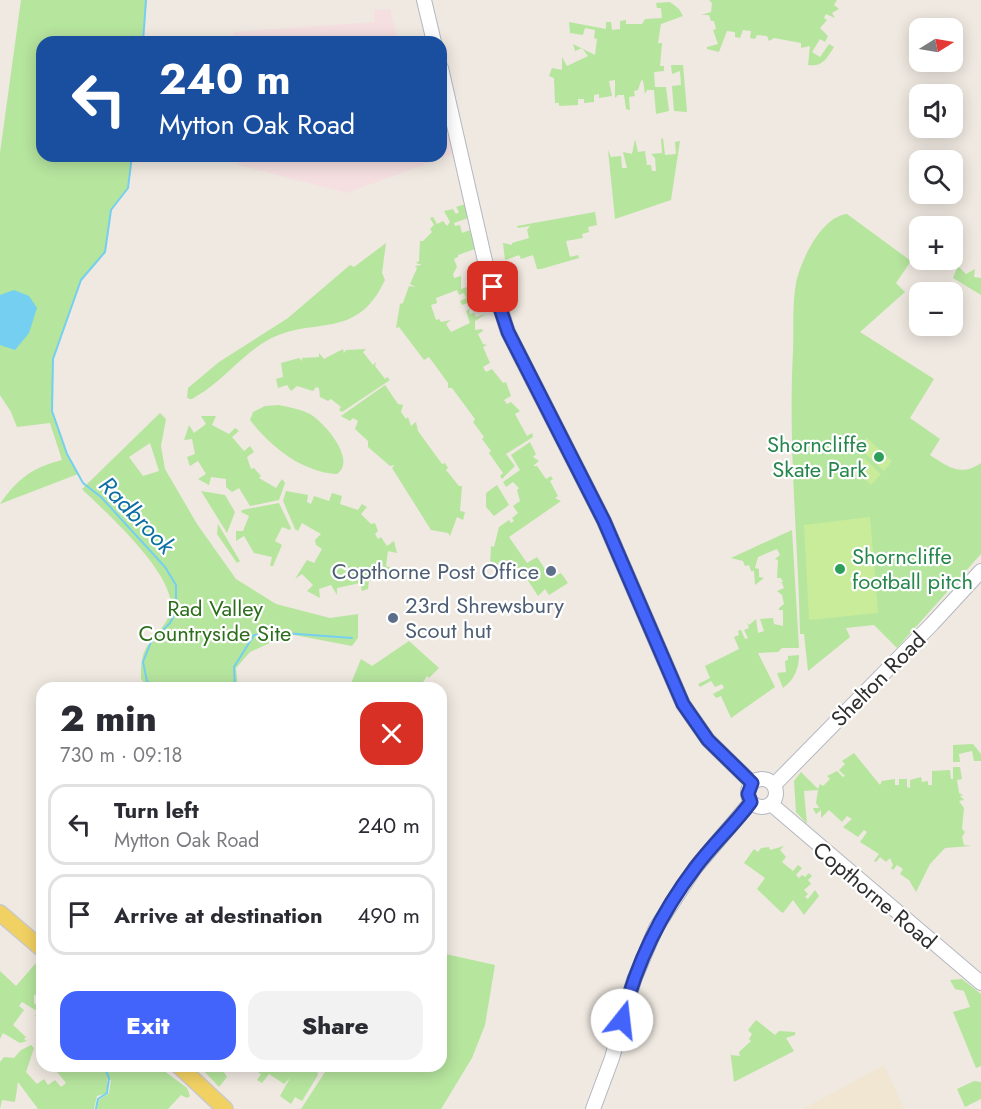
<!DOCTYPE html>
<meta charset="utf-8">
<style>
body{margin:0;font-family:Jost,sans-serif;background:#f2f2f3;color:#2b2b33;height:100vh;display:flex;flex-direction:column;font-size:22px;white-space:nowrap}
*{box-sizing:border-box;margin:0}
p{font-size:20px;color:#7c7c81}
.icon{flex:none;width:33px;height:33px;fill:none;stroke:currentColor;stroke-width:2;stroke-linecap:round;stroke-linejoin:round}
.map{position:relative;flex:1;overflow:hidden}
.drawer{position:absolute;left:36px;top:682px;width:411px;height:390px;display:flex;flex-direction:column;background:#fff;border-radius:18px;box-shadow:0 3px 15px #0003}
.drawer>*{flex:none}
.guide{position:absolute;left:36px;top:36px;width:411px;height:126px;border-radius:18px;box-shadow:0 3px 15px #0003;background:#1a4fa0;color:#fff;overflow:hidden}
.needle{width:39px;rotate:79deg}
.fabs{position:absolute;left:909px;top:18px;display:grid;gap:12px}
.fabs a{display:grid;place-items:center;width:54px;height:54px;border-radius:12px;background:#fff;box-shadow:0 3px 15px #0003;font-size:30px}
.pin{position:absolute;display:grid;place-items:center;width:51px;height:51px;color:#fff;margin:-26px;border-radius:12px;box-shadow:0 3px 9px #0006}
.me{position:absolute;width:66px;margin:-33px;rotate:16deg;stroke-linejoin:round;filter:drop-shadow(0 0 4px #0008)}
.turn{display:flex;align-items:center;gap:21px;height:126px;padding:0 24px;font-size:27px}
.turn .icon{width:78px;height:78px;stroke-width:2.5}
.turn b{display:block;font-size:42px;line-height:51px}
.round{display:grid;place-items:center;flex:none;width:63px;height:63px;border-radius:18px;background:#f2f2f3}
.head{display:flex;align-items:center;justify-content:space-between;height:102px;padding:0 24px}
h1{font-size:36px;font-weight:800;line-height:45px}
.primary-button{display:flex;gap:12px;margin-top:auto;padding:12px 24px}
.primary-button a{flex:1;height:69px;border-radius:18px;background:#4264fb;color:#fff;font-size:24px;font-weight:800;line-height:69px;text-align:center}
.primary-button a+a{background:#f2f2f3;color:#2b2b33}
ul{padding:0;list-style:none}
li{display:flex;align-items:center;gap:18px;height:81px;margin:0 12px 9px;padding:0 12px;border:3px solid #e1e1e2;border-radius:18px}
li div{flex:1}
li b{display:block;font-size:22px}
li em{font-style:normal}
.map>svg:first-child{display:block}
</style>
<div class="map">
<svg width="981" height="1109" viewBox="0 0 981 1109">
<rect width="100%" height="100%" fill="#efe9e1"/>
<path fill="#f0e6d1" d="M884 1065 904 1109H803Z"/>
<path fill="#f5dfe0" d="M390 9 398 42H234V32L375 22 374 10Z
M441 107 453 154 347 193 238 165 237 156H441Z"/>
<path fill="#b6e59e" fill-rule="evenodd" d="M21 0H146L143 42H42V156H132L128 188 111 210 105 252 81 280 53 359 52 411 67 454 78 474 0 504C18 478 32 468 62 460L50 423 17 427 11 412 0 395V153Z
M709 0H837L834 5 839 9 832 13 835 18 826 14 824 18 827 20 820 28 828 36 825 42 820 39 812 52 820 57 829 44 834 47C826 59 823 67 808 65L810 46 801 48V43L774 38 769 41 767 36 757 35 755 39 750 38 751 31 743 30 740 38 735 37V32L727 31 719 52 707 49V47L718 44 713 30 716 29 714 21H711L709 15H701L711 12 712 3Z
M670 2 679 9 683 16 661 24 658 43H662L660 66H664V71L654 72 655 87H666L669 111 656 114 654 90H647L645 94 643 80 641 81 638 90 634 91 635 96 629 97 630 110 626 109 624 95H618L615 98V80L609 81 612 96 599 98V94L594 95V102L584 103V99H578V105L559 106V103H555L554 78 549 76 552 68 562 70V57L567 66 588 56 582 48 575 51 573 44 595 55 597 39 594 38 595 30 585 28 583 35 570 33 569 22 606 29V22H611L612 30 620 29V21L626 20V24H642L645 19 662 18 661 8H657L656 3Z
M671 65H683L687 112 674 111 672 86 681 85 680 71 672 74Z
M663 138 665 155 676 154 675 142 680 141 671 200 615 219 608 150 611 157 621 156 622 168H627L623 152 632 154 635 139 638 152 645 151 647 165H651L652 171H656L655 158 651 154 662 153 661 139Z
M465 204 468 218 454 223 455 226 460 225 462 233 470 230 475 249 458 255V257L454 259 457 267 453 274 454 278 461 276V289L467 287 471 300 481 299 462 305 460 301 466 298 464 293 459 295 457 290 436 298 437 303 431 305 436 320 439 319 441 322 451 320 446 324 451 332 470 323 466 311 473 307 469 310 470 314 474 313 476 317 486 314 475 321V330L482 329 483 331 478 334 483 344 487 345 483 347 490 363 483 367 486 372 492 369 503 383 506 382 511 396 504 400 507 404 511 402 520 411 515 414 527 436 532 433 533 437 506 454 515 466 502 479 500 476 503 473 489 453 491 451 482 439 484 437 473 422 475 419 452 388H448V383L429 357 424 360 399 327 396 328 400 304 403 303 409 286 416 287 410 284 417 268 415 266 422 265 416 263 419 261 420 241H423L432 232 430 229 434 225 430 218 433 217 437 224 443 221 447 226 450 222 444 211 453 209 456 214 459 212 456 207Z
M595 212 597 225 588 227 589 232 582 234 583 238 566 241 570 257 578 255 579 258 541 269H537L533 255 521 259 519 255 505 260 503 243 512 245V243L529 238 527 230 530 226 518 228 517 226Z
M847 214 911 261 896 283 905 292 860 332 934 379 910 418 940 439 930 455C948 467 961 477 981 463V554L897 648 874 625 846 628 850 637 808 671 804 634H800C798 539 788 446 793 351 794 329 792 305 796 283 801 260 821 217 847 214Z
M386 243 382 273 385 280C356 342 314 315 268 340 241 355 222 382 195 397 191 400 191 399 187 398L188 388 219 362 288 318 350 265 354 267Z
M958 266 966 274 975 269 974 277 981 278V295L953 278Z
M343 349 344 353 346 350 366 349 363 352 373 365 376 362 375 366 385 379 387 377 390 380 342 412 339 410 341 407 331 399 328 401 320 397 319 388 316 387 313 391 297 386 291 391 287 385 278 388 276 379 283 377 281 363 299 358 302 361V358L319 357V353L324 359Z
M385 385 398 404 403 405 401 412 406 419 408 417 411 426 416 422 418 431 442 464 445 463 448 468 446 470 459 486H462L460 511 465 512 463 520 457 517 450 536 448 533 431 530 392 468 395 465 390 466 368 447V441L355 429 358 421 353 418 350 421 341 416Z
M278 405C289 407 300 409 310 414 325 423 357 460 337 474 302 472 271 447 250 420L253 412 265 406Z
M160 413 166 419 161 446 165 469 197 524 236 579 276 604 330 618 358 614V638L352 646 289 634 250 652 236 668 238 688H149L141 679C140 641 152 646 168 618 188 584 105 512 82 489ZM150 443 159 471 143 476 129 457Z
M201 416H216L212 425 229 434 235 428 239 431 232 437 244 451 250 446 254 452 247 457 251 469 254 468 261 476 259 478 276 488 282 479 285 483 279 500 250 506 239 488 232 492 226 487V479L211 477 209 485 198 479 206 474 198 461 190 466 187 457 195 454 192 439 184 440 189 425 194 433 206 424Z
M530 442 536 454 533 457 539 461 533 466H537L546 479 551 476 553 479 550 481 558 496 555 498 561 501 509 537 527 563 537 557 551 578 561 573 568 583 549 595 545 589 538 596 520 568 490 566 491 546 494 547 499 527 509 520 511 523 514 521 512 518 518 513 513 506 520 501 517 490 519 488 513 482 506 487 503 482 520 470 511 455Z
M497 485 509 505 494 516 486 507V493Z
M201 491 225 495 235 512 227 533Z
M286 491 308 495 307 502 311 504 314 496 329 501 332 493 342 496 340 504 358 510 362 504 367 507 361 514 371 524 375 523 378 531 375 534 378 539 381 537 387 546 394 541 397 553 388 551 386 566 394 569 392 574 384 570 369 579 368 589 362 591 360 583 337 588V595L331 585 319 589 320 598 307 591 313 585 302 574 295 579 307 560 314 563 322 549 316 545 315 540 321 534 302 523 298 531 295 529 283 501Z
M279 503 291 528 290 530 282 527 275 541 282 545 273 566H270L272 557 254 553 244 536 236 541V531H243L249 516 241 512 242 510Z
M218 524 240 561 237 563 217 534Z
M792 530 799 648H782L778 652 758 653 775 687 731 718 721 696 716 698 713 694 724 688 722 684 715 687 711 681 700 687 698 684 710 678 705 666 739 649 734 637 739 635 738 631 741 630 745 639 748 638 744 630 749 628 747 623 749 625 756 619 758 633 764 631 760 619 773 618 774 624 783 626V610H779V608L784 604 782 595 777 591 784 588 782 583H779L783 582 781 578H777L778 560 775 559 780 555 777 549 758 557 755 568 759 569V577L764 578 755 585 754 571H751L749 565 745 566 743 561 731 558Z
M409 641 439 668 429 678 427 676 419 688H349L361 659 372 666Z
M799 655C799 669 794 680 783 688L777 673 786 672 785 661 788 660V656Z
M973 744 981 754V761H974L972 751 959 754 960 762H953V745Z
M854 753 880 785 882 781 895 779V785H899V779H907V787L910 788V780L921 777 922 782 928 781V785H932V771L950 770 951 779H953V767H960L962 779 957 780 959 793 963 795 960 796 964 800 959 801 964 808 962 829 965 832 962 837 964 845 971 846 945 848 930 864 916 892 909 880 900 874 903 869 897 865 893 870 891 868 893 865 890 858 886 862 880 857 876 862 874 861 879 854 860 842 867 832 864 830 858 837 843 827 852 819 847 816 842 822 829 810 821 818V810L816 814 813 808H819L816 803 818 790 804 791 807 824 796 812 794 781 801 772 818 789 820 784 823 786 830 779 827 776 837 771 843 777 845 776 839 770 845 764 842 761Z
M784 846 780 850 786 857 782 862 793 871 798 865 802 868 796 875 799 878 802 875 805 877 809 873 812 876 808 880 811 884 804 890 808 894 805 897 808 899 815 890 819 896 804 915 793 900 783 913 780 911 757 889 765 878 744 863 754 849 758 852 761 848 769 847 770 850Z
M441 953 495 965 485 1025 472 1058 441 1109H301L325 1072 324 1067 441 1066Z
M42 956V981L38 982V995H34V1003L42 1011V1018L35 1016 37 1011 22 1002 19 1006 24 1010 13 1025 26 1037 24 1039 27 1041 20 1043 3 1033 0 1039V971L16 986Z
M962 979 981 994V1066L976 1068 953 1012 970 1007 964 991 955 989 950 980Z
M756 1020 775 1035 779 1031 795 1032V1035L786 1038 794 1051 734 1082 730 1049 731 1055 740 1056 739 1052 751 1041 749 1039 752 1034 748 1030Z
M31 1045 34 1048 26 1072 37 1084 44 1079 48 1085 55 1080 61 1087 66 1083 53 1067H159L187 1088 190 1096 187 1098 181 1095 168 1109H97L99 1100 109 1093 111 1080 107 1079V1093L97 1096 94 1109H38L18 1082 15 1102 2 1100 0 1109V1062L4 1057 14 1058 21 1050Z
M200 1067H223L222 1069 227 1077 219 1087Z
M249 1067H301L308 1072 317 1069 318 1075 302 1101 295 1097 291 1104 280 1096 290 1078 284 1084 269 1074 262 1083 257 1080 261 1074Z
M974 1081 981 1082V1099L965 1107 957 1089Z"/>
<path fill="#c9ec9a" d="M867 438 892 461 884 471 858 447Z
M864 458 881 474 871 485 855 469Z
M870 517 878 613 809 620 804 525Z"/>
<path fill="#75cff0" d="M14 290 29 296 37 308 29 333 15 350 0 345V295Z"/>
<g fill="none" stroke-linecap="round" stroke-linejoin="round">
<path stroke="#75cff0" stroke-width="2" d="M143 42 146 0
M132 156 128 188 111 210 105 252 81 280 53 359 52 411 67 454 83 483 101 497 165 567 176 585V611L170 623 151 642 143 662 147 681 156 688
M235 688 234 667 254 635 284 633 352 638
M96 1109 98 1099 107 1093 109 1078 104 1066"/>
<g stroke="#b4b7c1" stroke-width="16">
<path id="secondary" d="M424 0 434 42
M441 68 485 261 508 332 604 521 683 704 708 740 752 783
M748 793a14 14 0 1 1 28 0a14 14 0 1 1-28 0Z
M774 785 932 624 981 571
M771 804 981 983
M593 1109 612 1058 634 980 656 928 695 868 751 802"/>
</g>
<g stroke="#c9c9c9" stroke-width="18">
<path id="primary" d="M0 913 42 949
M179 1066 225 1109"/>
</g>
<use href="#secondary" stroke="#fff" stroke-width="14"/>
<use href="#primary" stroke="#f2d163" stroke-width="15"/>
</g>
<g fill="none" stroke-linecap="round" stroke-linejoin="round">
<g stroke="#2b41a3" stroke-width="15">
<path id="route" d="M493 287 508 332 604 521 683 704 708 740 752 783 748 794 751 802C734 825 712 845 695 868 660 914 636 964 622 1020"/>
</g>
<use href="#route" stroke="#4264fb" stroke-width="10"/>
</g>
<g fill="#2e9e5b" stroke="#fff" stroke-width="2">
<circle cx="879" cy="457" r="6"/>
<circle cx="840" cy="569" r="6"/>
</g>
<g fill="#5c6f8a" stroke="#fff" stroke-width="2">
<circle cx="551" cy="571" r="6"/>
<circle cx="393" cy="618" r="6"/>
</g>
<g text-anchor="middle" dominant-baseline="central" stroke-width="4.5" stroke-linejoin="round" paint-order="stroke">
<g font-size="22" fill="#27864d" stroke="#fff" text-anchor="end">
<text x="867" y="444">Shorncliffe<tspan x="867" dy="25">Skate Park</tspan></text>
<text x="852" y="556" text-anchor="start">Shorncliffe<tspan x="852" dy="25">football pitch</tspan></text>
</g>
<g font-size="22" fill="#4e5e75" stroke="#fff" text-anchor="end">
<text x="539" y="571">Copthorne Post Office</text>
<text x="405" y="605" text-anchor="start">23rd Shrewsbury<tspan x="405" dy="25">Scout hut</tspan></text>
</g>
<g font-size="22" fill="#2c6e1b" stroke="#fff">
<text x="215" y="608">Rad Valley<tspan x="215" dy="25">Countryside Site</tspan></text>
</g>
<g font-size="22" fill="#2e2e2e" stroke="#fff">
<text transform="translate(878 679) rotate(-45)">Shelton Road</text>
<text transform="translate(875 895) rotate(40)">Copthorne Road</text>
</g>
<g font-size="24" font-style="italic" fill="#0d6fa3" stroke="#fff">
<text transform="translate(137 515) rotate(46)">Radbrook</text>
</g>
</g>
</svg>
<div class="fabs">
<a><svg class="needle" viewBox="-14 -14 28 28"><path d="M0-13l5 13h-10z" fill="#e53935"/><path d="M0 13l5-13h-10z" fill="#7c7c81"/></svg></a>
<a><svg class="icon" aria-label="sound" viewBox="0 0 24 24"><path d="M4 9h4l5-4v14l-5-4H4zM17 9q2 3 0 6"/></svg></a>
<a><svg class="icon" aria-label="search" viewBox="0 0 24 24"><circle cx="10" cy="10" r="6"/><path d="M15 15l6 6"/></svg></a>
<a>+</a>
<a>−</a>
</div>
<div class="pin" style="left:493px;top:287px;background:#d93025"><svg class="icon" aria-label="arrive" viewBox="0 0 24 24"><path d="M6 21V4h12l-3 4 3 4H6"/></svg></div>
<svg class="me" style="left:622px;top:1020px" viewBox="-20 -20 40 40"><circle r="19" fill="#fff"/><path d="M0-13L10 11 0 6-10 11z" fill="#4264fb"/></svg>
<div class="guide">
<div class="turn"><svg class="icon" aria-label="left" viewBox="0 0 24 24"><path d="M17 20v-9H6M10 6l-5 5 5 5"/></svg><div><b>240 m</b>Mytton Oak Road</div></div>
</div>
<section class="drawer">
<div class="head"><div><h1>2 min</h1><p>730 m · 09:18</p></div><a class="round" style="background:#d93025;color:#fff"><svg class="icon" aria-label="close" viewBox="0 0 24 24"><path d="M6 6l12 12M18 6L6 18"/></svg></a></div>
<ul>
<li><svg class="icon" aria-label="left" viewBox="0 0 24 24"><path d="M17 20v-9H6M10 6l-5 5 5 5"/></svg><div><b>Turn left</b><p>Mytton Oak Road</p></div><em>240 m</em></li>
<li><svg class="icon" aria-label="arrive" viewBox="0 0 24 24"><path d="M6 21V4h12l-3 4 3 4H6"/></svg><div><b>Arrive at destination</b></div><em>490 m</em></li>
</ul>
<div class="primary-button"><a>Exit</a><a>Share</a></div>
</section>
</div>
